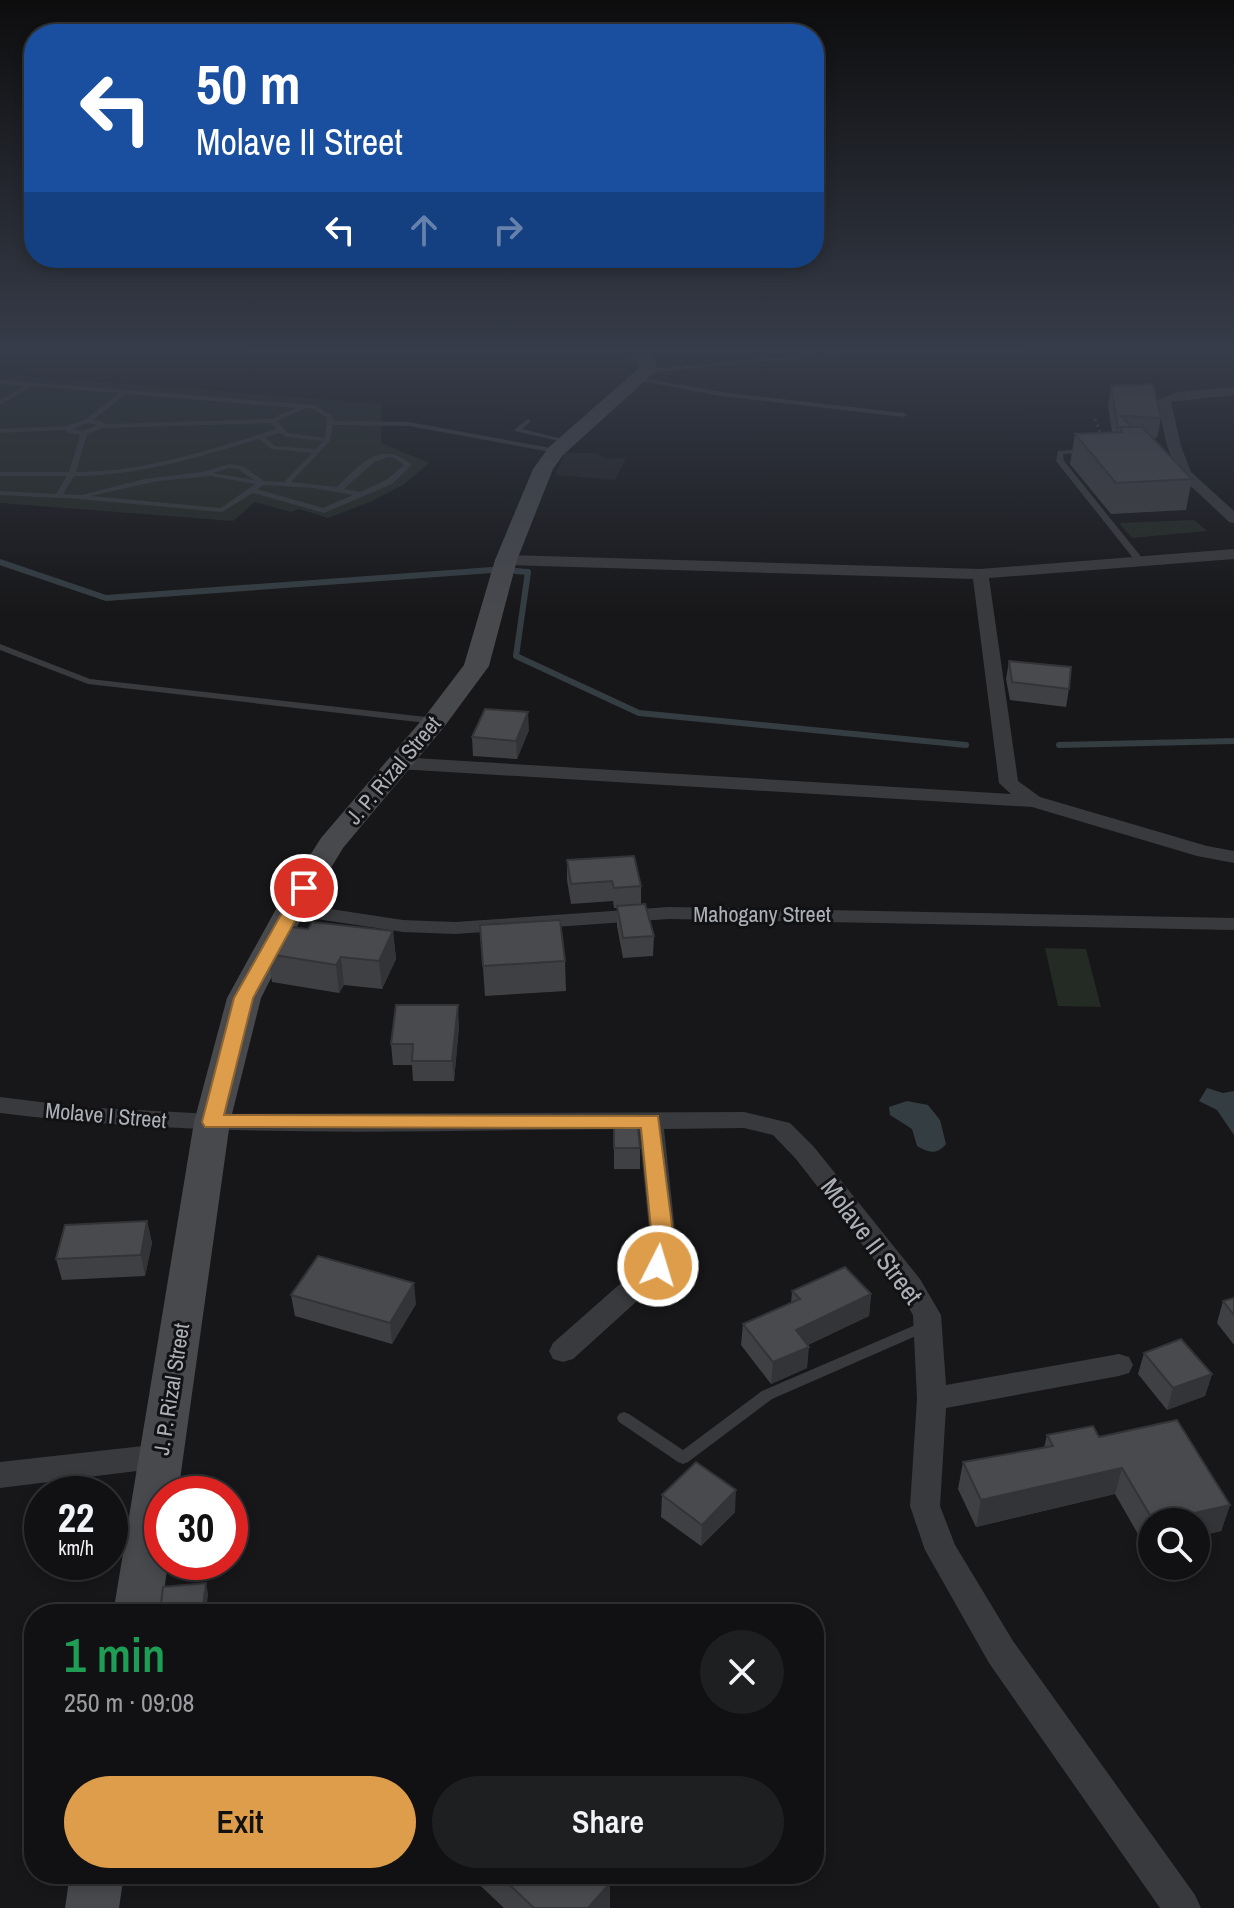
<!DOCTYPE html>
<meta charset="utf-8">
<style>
body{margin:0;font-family:"Archivo Narrow",sans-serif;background:#1e1f21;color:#f1f3f6;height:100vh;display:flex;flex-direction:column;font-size:30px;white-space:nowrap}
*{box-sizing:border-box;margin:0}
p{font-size:26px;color:#9c9da0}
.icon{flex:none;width:44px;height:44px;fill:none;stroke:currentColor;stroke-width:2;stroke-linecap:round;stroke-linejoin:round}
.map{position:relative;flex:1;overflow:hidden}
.side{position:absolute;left:24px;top:1604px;width:800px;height:280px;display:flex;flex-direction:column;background:#111113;border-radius:32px;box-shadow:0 4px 12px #0003,0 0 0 2px #303133}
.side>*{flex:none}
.guide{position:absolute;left:24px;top:24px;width:800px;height:244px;border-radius:32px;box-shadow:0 4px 12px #0003,0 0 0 2px #303133;background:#1a4fa0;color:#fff;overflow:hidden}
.buttons{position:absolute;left:1138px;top:1508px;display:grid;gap:16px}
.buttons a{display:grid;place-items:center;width:72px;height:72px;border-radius:50%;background:#111113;box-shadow:0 4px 12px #0003,0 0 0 2px #303133;font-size:40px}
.speed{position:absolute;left:24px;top:1476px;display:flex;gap:16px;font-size:40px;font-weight:700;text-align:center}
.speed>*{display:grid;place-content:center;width:104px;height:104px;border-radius:50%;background:#111113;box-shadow:0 4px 12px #0003,0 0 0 2px #303133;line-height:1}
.speed small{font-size:20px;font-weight:400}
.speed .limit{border:12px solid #d22;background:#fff;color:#111}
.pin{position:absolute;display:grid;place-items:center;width:68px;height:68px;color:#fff;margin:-34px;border:4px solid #fff;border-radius:50%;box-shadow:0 2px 8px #0007}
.me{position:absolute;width:88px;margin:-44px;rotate:5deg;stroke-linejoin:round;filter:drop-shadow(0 0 6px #0008)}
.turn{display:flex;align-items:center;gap:28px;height:168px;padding:0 40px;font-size:36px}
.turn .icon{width:104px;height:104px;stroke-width:2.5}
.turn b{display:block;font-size:56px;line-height:68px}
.lanes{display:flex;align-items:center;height:76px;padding:0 40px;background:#0003;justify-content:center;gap:40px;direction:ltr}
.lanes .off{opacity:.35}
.round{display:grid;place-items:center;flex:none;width:84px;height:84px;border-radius:42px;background:#1e1f21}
.summary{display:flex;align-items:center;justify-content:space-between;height:136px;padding:0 40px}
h1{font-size:48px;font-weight:600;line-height:60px;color:#1e9e55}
.action{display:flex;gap:16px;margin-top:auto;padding:16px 40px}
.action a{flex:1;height:92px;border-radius:48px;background:#dd9d4b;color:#111;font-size:32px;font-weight:600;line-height:92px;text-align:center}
.action a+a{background:#1e1f21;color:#f1f3f6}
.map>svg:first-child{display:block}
</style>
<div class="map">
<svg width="1234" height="1908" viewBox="0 0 1234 1908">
<rect width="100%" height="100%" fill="#171719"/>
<path fill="#232326" d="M565 453H597L606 459 626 458 615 480 555 475Z"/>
<path fill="#242a24" d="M0 374 382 404 381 443 429 463 403 485 370 502 328 518 299 509 291 512 255 502 233 521 0 503Z
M1194 520 1207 531 1132 538 1119 523Z
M1045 948 1086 949 1101 1007 1058 1006Z"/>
<path fill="#343d42" d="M1207 1088 1223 1093 1234 1091V1135L1217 1110 1199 1101Z
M907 1101 928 1105 940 1120 946 1144C937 1155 929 1153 917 1146L912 1129 890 1115 889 1107Z"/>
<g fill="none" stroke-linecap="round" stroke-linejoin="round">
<path stroke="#343d42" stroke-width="6" d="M0 562 106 598 492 570
M516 571 528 572 516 656 639 713 966 745
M1059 745 1234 741"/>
<path stroke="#3f4144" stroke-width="3" stroke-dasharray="2 4" stroke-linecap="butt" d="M1095 419 1102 437"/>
<path fill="#393a3d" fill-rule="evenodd" d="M838 351 841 353 840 354 647 373 644 371 647 369Z
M638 377 720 392 904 413 907 415 904 417 720 396 636 380V378Z
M0 380 315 405 332 416 333 421 409 422 556 449 559 451 556 453 409 426 333 425 330 441 291 482 337 487C359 465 382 438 412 465L392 484 324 513 253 493 222 512 80 499 0 495V491L56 494 67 476H0V472H69L80 435 69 433 65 430 0 433V429L66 426 85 420 119 393 32 386 0 405V400L24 386 0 384ZM126 394 297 408 285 412 272 419 104 424 101 421 93 420ZM306 408 313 409 327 418 325 438 288 433 277 421ZM88 423 98 425 83 431 72 429ZM271 423 277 429C211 449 145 472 76 472L87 434 103 428ZM280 433 286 437 323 441 316 449 275 446 265 437ZM259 439 271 449 312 453 284 482 264 481 243 466 229 464 202 472 144 479 82 495 63 494 74 476C138 476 198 457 259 439ZM389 457 396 459 404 465 386 480 360 492 344 489 374 462ZM229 468 238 469 254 480 213 473ZM210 476 255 484 221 508 91 496 158 481ZM264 485 313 488 353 495 323 508 257 489Z
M528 419 531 421 522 429 570 441 567 443 515 431V429Z
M1086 449 1089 451 1088 452 1063 454 1064 461 1143 559V563H1137L1056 461 1058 451Z
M0 644 90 679 435 718 440 721 435 724 88 684 0 650Z
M927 1320 932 1321 934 1325 932 1329 772 1399 688 1462 683 1464 678 1462 619 1422 617 1418 619 1414 624 1412 629 1414 683 1450 762 1391Z"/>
<path fill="#393a3d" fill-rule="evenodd" d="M1234 387V395L1171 402 1181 446 1191 472 1234 511V523L1229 522 1178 474 1167 446 1157 400 1179 392Z
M1234 549V559L989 578 1018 781 1040 797 1207 846 1234 851V863L1197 856 1032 807 398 769 389 763 398 757 1011 794 999 783 973 579 506 565 498 560 506 555 980 569Z
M291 903 403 920 455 922 669 907 1234 918V930L669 919 455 934 403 932 283 914 280 909 283 904Z
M0 1097 81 1107 212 1114 744 1112 790 1123 814 1147 920 1279 941 1315 946 1385 1119 1354 1129 1357 1133 1365 1129 1373 1119 1376 946 1408 940 1506 955 1545 1013 1641 1195 1895 1201 1908H1160L989 1663 925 1550 910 1506 917 1399 913 1315 900 1293 796 1159 773 1135 744 1128 664 1129 677 1249 668 1273 573 1359 563 1362 553 1359 549 1351 553 1343 646 1261 651 1249 639 1129C426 1130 212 1140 0 1113Z
M161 1444 172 1447 176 1456 172 1465 161 1468 0 1488V1462Z"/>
<path fill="#47494d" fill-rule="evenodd" d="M624 347H643L657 363 656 371 563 455 553 469 517 560 489 666 444 727 343 848 306 909 261 998 230 1122 178 1494H162V1562H168L161 1614H113L194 1122 227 998 276 909 321 838 426 715 464 665 495 560 533 469 549 447 638 369 639 364Z
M70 1874H124L119 1908H65Z"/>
</g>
<path fill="#3f4043" d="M1111 386 1161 418 1157 438H1152L1192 479 1186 510 1111 514 1070 464 1075 434 1112 432 1108 405Z
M1009 661 1069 689 1066 707 1010 700 1006 679Z
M529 730 517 759 473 756 472 737Z
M567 860 641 886V904L654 936 653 956 623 958 617 926V908H614L613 901 571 904 567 880Z
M480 925 565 961 566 991 485 996Z
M308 929 393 931 396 959 382 989 344 985 339 993 272 982 268 954Z
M459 1026 454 1081H413L412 1065H393L391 1044Z
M614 1118 640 1148V1169H614Z
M147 1221 152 1243 145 1276 62 1280 56 1259Z
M792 1291 871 1294 869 1316 808 1345 807 1368 771 1384 741 1345 743 1324 791 1303Z
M291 1295 416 1304 392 1344 295 1316Z
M1234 1298V1345L1217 1323 1223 1301Z
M1144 1353 1212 1374 1205 1396 1167 1410 1138 1374Z
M1047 1435 1099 1437 1230 1505 1221 1531 1196 1537V1522H1152V1547L1146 1548 1115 1494 976 1527 958 1489 963 1462 1044 1448Z
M662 1495 735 1512 701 1546 661 1517Z
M146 1874H201L200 1879 148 1881Z
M468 1874H600L610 1883V1908H504Z"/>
<path fill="#333437" d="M528 712 529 730 517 759 516 741Z
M393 931 396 959 382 989 379 961Z
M341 957 344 985 339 993 336 965Z
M458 1005 459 1026 454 1081 452 1061Z
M147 1221 152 1243 145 1276 141 1255Z
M414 1283 416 1304 392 1344 390 1323Z
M871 1294 869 1316 794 1351 796 1330Z
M809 1347 807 1368 771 1384 773 1362Z
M1212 1374 1205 1396 1167 1410 1173 1388Z
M1122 1468 1115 1494 976 1527 981 1500Z
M736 1490 735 1512 701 1546 702 1525Z
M1230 1505 1221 1531 1196 1537V1522H1154Z
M1152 1527V1547L1146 1548Z
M206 1583 208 1594 206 1614H202Z
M610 1883V1908H588Z"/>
<path fill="#494a4e" stroke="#333437" stroke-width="2" d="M1153 384 1161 418 1121 416 1132 427 1118 428 1111 386Z
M1121 427H1142L1192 479 1116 483 1075 434 1122 432Z
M1009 661 1071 667 1069 689 1012 682Z
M485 709 528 712 516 741 472 737Z
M634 856 641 886 614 888 612 881 571 884 567 860Z
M645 904 654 936 623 938 617 906Z
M560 920 565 961 483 966 480 925Z
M312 922 393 931 379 961 341 957 336 965 268 954 283 926 308 929Z
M396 1005H458L452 1061H412L413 1044H391Z
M614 1118H637L640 1148H614Z
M147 1221 141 1255 56 1259 65 1225Z
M318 1256 414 1283 390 1323 291 1295Z
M845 1267 871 1294 796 1330 809 1347 773 1362 743 1324 800 1299 792 1291Z
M1234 1298V1315L1223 1301Z
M1181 1339 1212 1374 1173 1388 1144 1353Z
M1177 1420 1230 1505 1154 1522 1122 1468 981 1500 963 1462 1053 1446 1047 1435 1093 1426 1099 1437Z
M696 1462 736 1490 702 1525 662 1495Z
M206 1583 202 1614H154L156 1606 161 1604 163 1587Z
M498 1874H600L610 1883 588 1908H534Z"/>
<linearGradient id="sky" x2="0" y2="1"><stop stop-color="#0d0d0e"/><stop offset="0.57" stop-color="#363c49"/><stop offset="1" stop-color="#363c49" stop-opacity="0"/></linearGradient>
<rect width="1234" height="614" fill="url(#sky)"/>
<path fill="#dd9d4b" stroke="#906631" stroke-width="2" d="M304 882 313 888 253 998 224 1115 658 1116 675 1249 666 1272 658 1274 650 1272 647 1266 653 1249 641 1128 205 1127 202 1122 234 998 296 888Z"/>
<g text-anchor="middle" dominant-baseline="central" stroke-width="6" stroke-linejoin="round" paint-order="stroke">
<g font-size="22" fill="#abb0b7" stroke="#121214">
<text transform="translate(393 770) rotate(-50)">J. P. Rizal Street</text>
<text x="762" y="914">Mahogany Street</text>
<text transform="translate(106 1115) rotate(5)">Molave I Street</text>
<text transform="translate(171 1389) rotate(-81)">J. P. Rizal Street</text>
</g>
<g font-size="26" fill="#abb0b7" stroke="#121214">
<text transform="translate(872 1241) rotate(53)">Molave II Street</text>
</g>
</g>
</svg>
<div class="buttons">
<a><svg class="icon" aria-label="search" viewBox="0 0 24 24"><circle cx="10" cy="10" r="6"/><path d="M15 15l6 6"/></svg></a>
</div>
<div class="speed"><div>22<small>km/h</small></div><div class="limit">30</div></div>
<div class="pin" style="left:304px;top:888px;background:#d93025"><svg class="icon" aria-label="arrive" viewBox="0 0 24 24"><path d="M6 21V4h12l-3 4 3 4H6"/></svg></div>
<svg class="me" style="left:658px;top:1266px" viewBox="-20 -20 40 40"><circle r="17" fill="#dd9d4b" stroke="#fff" stroke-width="3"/><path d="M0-11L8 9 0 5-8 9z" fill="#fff"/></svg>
<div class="guide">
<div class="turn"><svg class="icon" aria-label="left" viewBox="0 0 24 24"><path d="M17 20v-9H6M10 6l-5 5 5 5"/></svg><div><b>50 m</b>Molave II Street</div></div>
<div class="lanes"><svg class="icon" aria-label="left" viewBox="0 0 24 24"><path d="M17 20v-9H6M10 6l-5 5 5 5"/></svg><svg class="icon off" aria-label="ahead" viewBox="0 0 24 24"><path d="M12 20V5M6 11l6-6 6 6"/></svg><svg class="icon off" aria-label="right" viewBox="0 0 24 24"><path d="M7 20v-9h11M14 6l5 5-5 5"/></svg></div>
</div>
<section class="side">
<div class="summary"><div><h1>1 min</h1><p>250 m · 09:08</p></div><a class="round"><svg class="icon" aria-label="close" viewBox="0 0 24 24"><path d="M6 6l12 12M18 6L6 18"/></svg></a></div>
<div class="action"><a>Exit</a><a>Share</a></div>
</section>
</div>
